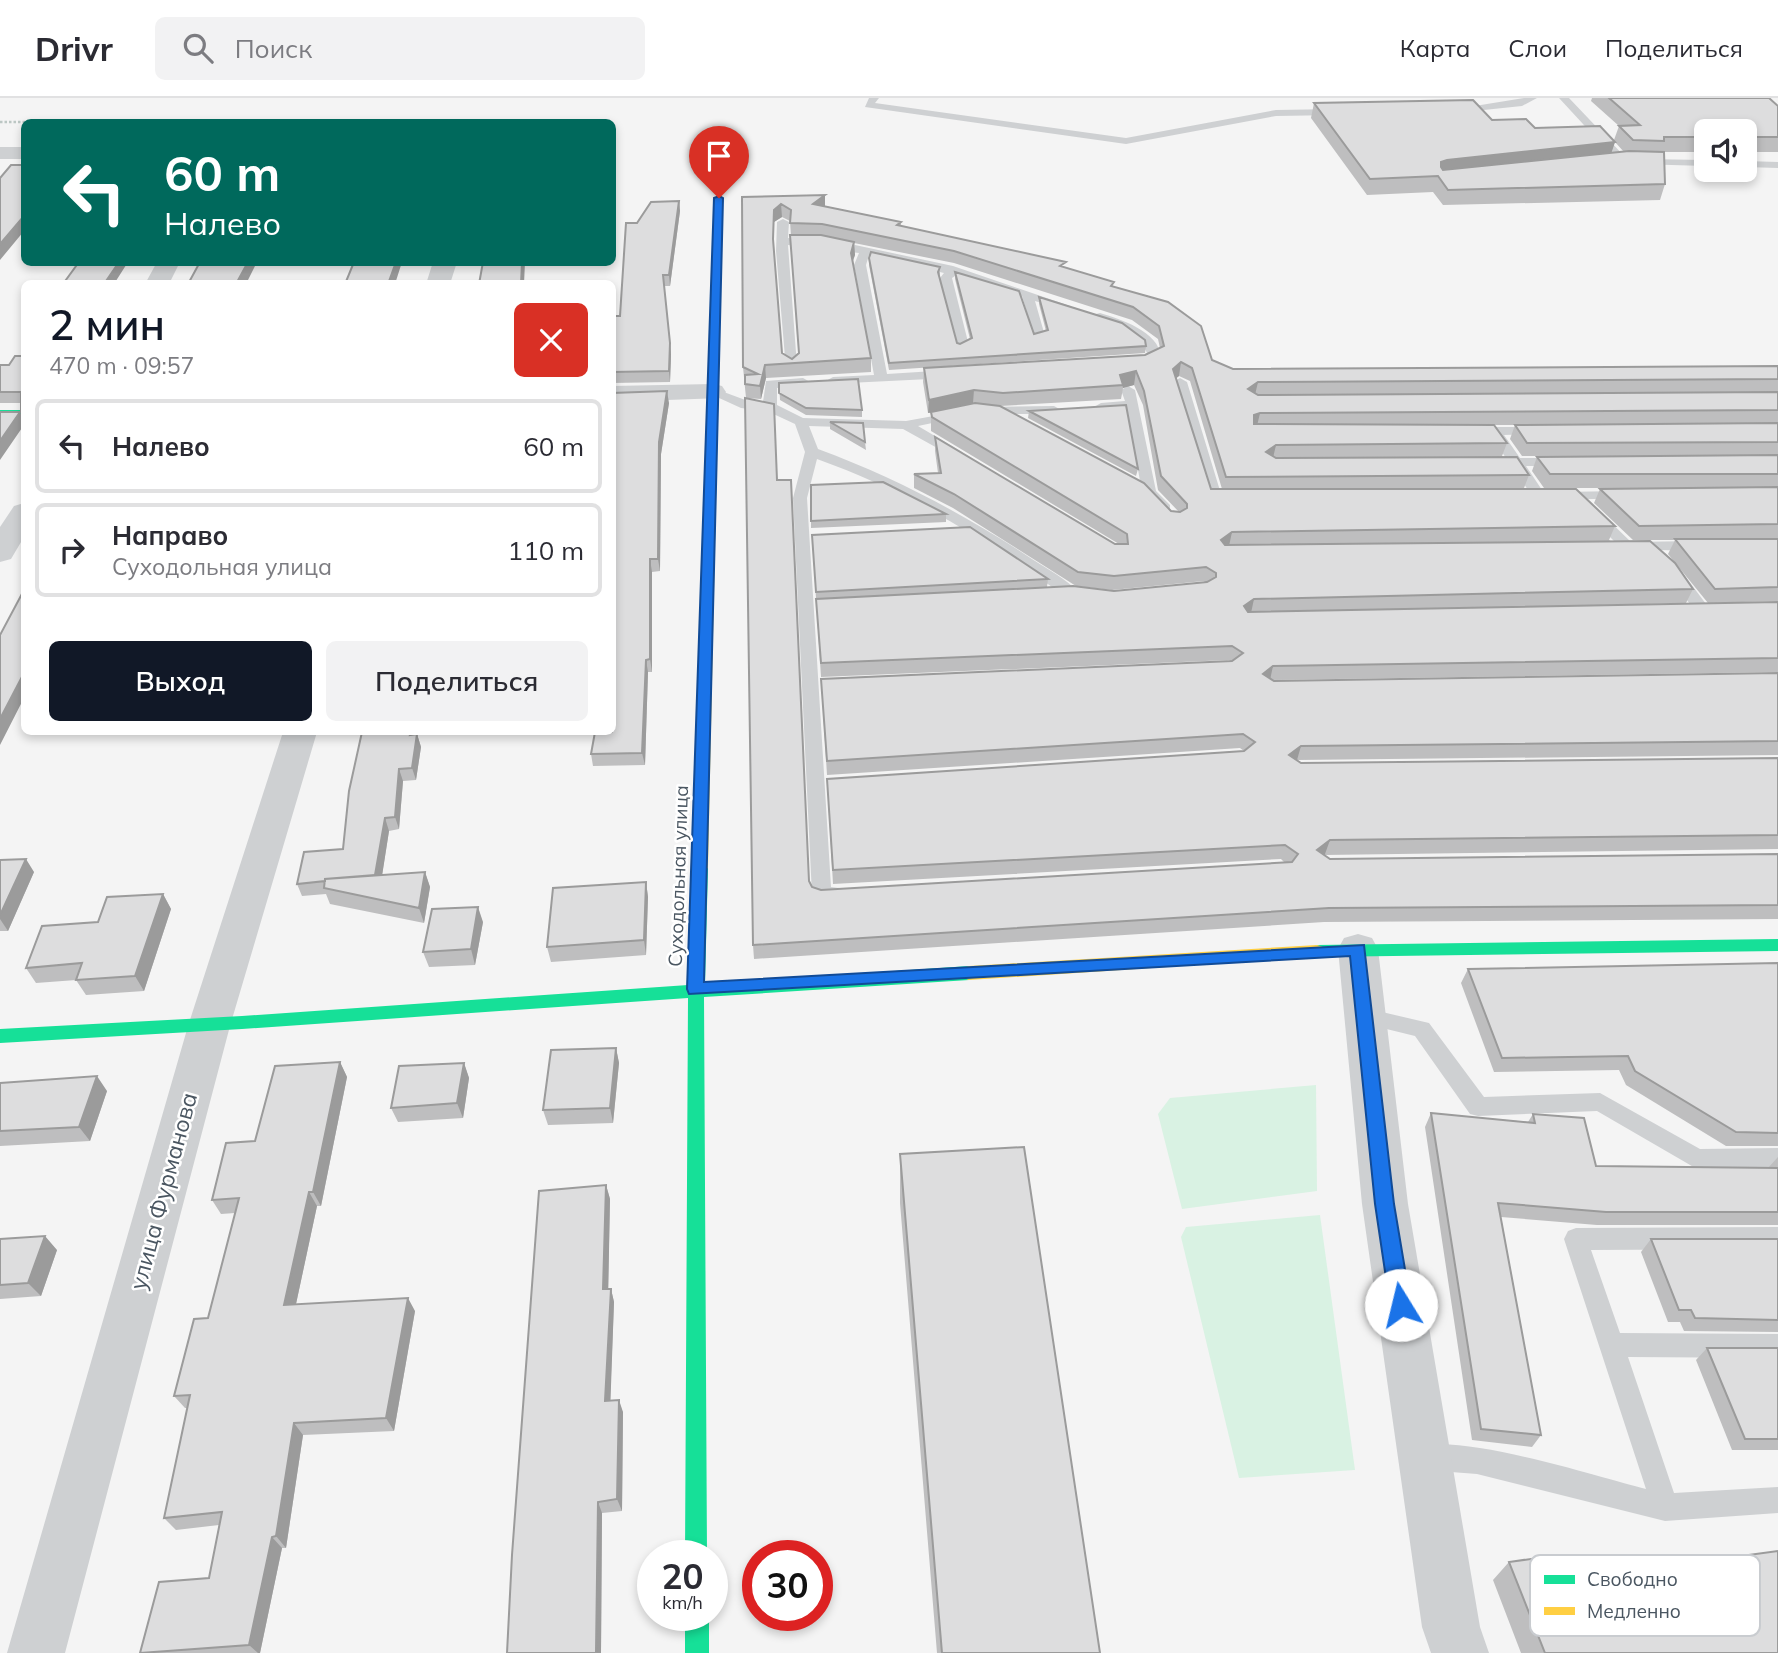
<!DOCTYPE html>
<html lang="ru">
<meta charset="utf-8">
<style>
body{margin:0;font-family:Mulish,sans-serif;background:#f2f2f3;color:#2b2b33;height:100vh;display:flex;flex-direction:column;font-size:26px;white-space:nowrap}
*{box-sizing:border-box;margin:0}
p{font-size:23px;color:#7c7c81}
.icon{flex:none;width:38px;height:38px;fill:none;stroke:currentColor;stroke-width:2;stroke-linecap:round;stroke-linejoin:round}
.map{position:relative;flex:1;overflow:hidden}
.drawer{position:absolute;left:21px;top:182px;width:595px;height:455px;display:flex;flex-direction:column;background:#fff;border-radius:10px;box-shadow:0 4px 10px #0003}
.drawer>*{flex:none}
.banner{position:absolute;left:21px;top:21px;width:595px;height:147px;border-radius:10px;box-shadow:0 4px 10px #0003;background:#00695c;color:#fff;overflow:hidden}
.tools{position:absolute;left:1694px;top:21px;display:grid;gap:14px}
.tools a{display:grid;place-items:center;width:63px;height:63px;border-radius:10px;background:#fff;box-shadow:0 4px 10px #0003;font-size:35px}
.speed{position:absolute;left:637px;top:1442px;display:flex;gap:14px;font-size:35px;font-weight:700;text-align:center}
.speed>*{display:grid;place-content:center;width:91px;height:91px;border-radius:50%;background:#fff;box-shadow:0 4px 10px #0003;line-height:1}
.speed small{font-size:18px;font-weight:400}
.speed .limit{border:10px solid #d22;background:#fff;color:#111}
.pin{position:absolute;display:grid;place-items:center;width:60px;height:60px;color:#fff;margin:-72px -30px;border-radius:50% 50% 50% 0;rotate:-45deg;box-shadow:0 0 7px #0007}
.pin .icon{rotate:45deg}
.me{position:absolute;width:77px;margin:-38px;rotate:351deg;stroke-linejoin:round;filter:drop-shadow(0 0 5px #0008)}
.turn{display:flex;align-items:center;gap:24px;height:147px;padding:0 28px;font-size:32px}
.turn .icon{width:91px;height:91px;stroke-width:2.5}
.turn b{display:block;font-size:49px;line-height:60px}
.round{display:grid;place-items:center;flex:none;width:74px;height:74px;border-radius:10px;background:#f2f2f3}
.overview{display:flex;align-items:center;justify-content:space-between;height:119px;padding:0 28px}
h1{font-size:42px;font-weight:600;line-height:52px;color:#111827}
.cta{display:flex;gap:14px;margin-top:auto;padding:14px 28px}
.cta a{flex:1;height:80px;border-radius:10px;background:#111827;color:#fff;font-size:28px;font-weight:600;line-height:80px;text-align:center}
.cta a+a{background:#f2f2f3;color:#2b2b33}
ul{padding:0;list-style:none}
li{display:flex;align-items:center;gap:21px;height:94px;margin:0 14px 10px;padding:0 14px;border:4px solid #e1e1e2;border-radius:10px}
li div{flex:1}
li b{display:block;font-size:26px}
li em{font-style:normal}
header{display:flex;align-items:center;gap:42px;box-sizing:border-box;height:98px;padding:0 35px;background:#fff;border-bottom:2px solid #e1e1e2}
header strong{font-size:33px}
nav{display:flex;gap:38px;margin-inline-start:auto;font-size:24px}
.search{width:490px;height:63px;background:#f2f2f3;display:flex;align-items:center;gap:18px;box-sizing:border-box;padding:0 24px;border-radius:10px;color:#7c7c81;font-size:26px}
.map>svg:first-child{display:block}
</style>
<header>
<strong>Drivr</strong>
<div class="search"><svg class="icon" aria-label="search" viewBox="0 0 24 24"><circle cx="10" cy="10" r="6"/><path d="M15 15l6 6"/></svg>Поиск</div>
<nav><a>Карта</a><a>Слои</a><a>Поделиться</a></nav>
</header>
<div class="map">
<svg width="1778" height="1555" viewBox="0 0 1778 1555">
<rect width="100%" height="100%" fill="#f4f4f4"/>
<path fill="#d9f2e3" d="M1316 987 1317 1093 1182 1111 1158 1016 1170 1000Z
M1320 1117 1355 1372 1239 1380 1181 1139 1186 1129Z"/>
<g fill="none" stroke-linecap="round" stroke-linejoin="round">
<path stroke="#bcc7c4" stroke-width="2.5" stroke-dasharray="2.5 2" stroke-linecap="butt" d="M0 24H94"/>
<path fill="#ced0d2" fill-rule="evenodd" d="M869 0H879L875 5 1126 40 1276 12 1337 11 1342 14 1337 17 1276 18 1126 46 865 9Z
M1524 0H1537L1522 8 1455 15 1450 12Z
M1559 0H1569L1627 61V65H1619Z
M1641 61 1706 62V68L1637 66V62Z
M1745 63 1778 64V70L1745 69Z
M783 121 789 124 788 140 855 147 953 168 1070 208 1064 212 1035 203 1045 238 1035 241 1022 198 955 178 952 180 969 248 959 251 940 180 944 175 869 157 866 167 887 276 950 272 957 276 950 280 828 286 826 283 833 279 874 277 854 167 859 155 788 147 797 268 786 271 776 153 777 124Z
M1100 215C1120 221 1164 235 1160 262L1132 268V262L1148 257C1139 235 1116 228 1096 222V216Z
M803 280 810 284 808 287 777 290V307L803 320 906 323 961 313V319L918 328 962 354 964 357 957 361 903 331 809 328 818 351C894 379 964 416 1032 461 1047 471 1067 481 1079 495L1077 498H1065C988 443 907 393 817 361L807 400 831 789 847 791 850 796C843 807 819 808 812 797L793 400 805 354 795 326 767 313 741 310 706 294 713 290 748 303 763 304 766 283Z
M1180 280 1187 284 1221 396 1236 397V403L1215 404 1208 400 1173 284Z
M1128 288 1135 292 1156 393 1170 407V413H1160L1142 394 1127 311 1101 313 1094 309 1101 305 1125 303 1121 292Z
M986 309 1054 308 1061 312 1054 316H981L979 313Z
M1473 329H1542V335L1537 336 1504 337 1520 360H1560L1567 364 1560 368H1526L1546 398 1544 401H1534L1512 368 1491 367V361L1506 360 1490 337 1468 336V330Z
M1623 393 1628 394V400L1559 402 1552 398 1559 394Z
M1595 413 1600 414 1631 444 1696 443 1704 448 1696 453 1622 451 1588 417Z
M1677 472 1682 474 1709 510V516H1697L1669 477Z
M1365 910 1429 925 1484 999 1600 995 1700 1051 1778 1050V1070L1697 1071 1597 1013 1478 1018 1470 1016 1415 938 1358 924 1355 918 1358 912Z
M1778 1129V1151L1591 1152 1620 1235 1778 1236V1260L1628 1259 1674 1395 1778 1389V1415L1665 1423 1477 1376 1425 1372 1416 1368 1412 1359 1416 1350C1455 1333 1599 1379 1646 1391L1564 1141 1568 1133 1576 1130Z"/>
<path fill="#ced0d2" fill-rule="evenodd" d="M0 49H24V61H0Z
M157 164H180L169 186H145Z
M433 164H457L450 186H426Z
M713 286 722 288 726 294 722 300 612 304V288Z
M24 405V439L11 461 0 464V429L14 408Z
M283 634H317L230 928 65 1555H7L188 928Z
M1358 836 1372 840 1378 851 1408 1106 1480 1529 1489 1555H1431L1422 1529 1362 1106 1338 851 1344 840Z"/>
<path fill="#16e098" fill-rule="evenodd" d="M719 97 723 100 715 444 709 448 703 444 715 100Z
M0 312H24V318H0Z
M700 764 708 770 705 886 969 868 975 870 977 875 975 880 969 882 704 899 707 1458H685L688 900 242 931 0 945V931L242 918 688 887 692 770Z
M1778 841V853L1317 859 1311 857 1309 853 1311 849 1317 847Z
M685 1517H709V1555H685Z"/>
<path fill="#ffcf43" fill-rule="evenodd" d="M709 440 715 444 708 770 700 776 692 770 703 444Z
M1317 847 1323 849 1325 853 1323 857 1317 859 969 882 963 880 961 875 963 870 969 868Z"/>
</g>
<path fill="#bebebf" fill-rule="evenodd" d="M1592 0H1769L1778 8V54H1745V33H1706V54H1664L1665 86 1660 102 1443 107 1433 94 1367 97 1311 20 1314 5 1492 22 1535 30 1614 42 1619 28 1591 3ZM1615 44 1624 54 1611 55Z
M825 97V108L901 124V128L1065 169 1114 189 1212 262 1233 271 1778 268V503L1708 505 1668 456 1675 442H1633L1594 405 1600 391 1633 390H1544L1532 373 1537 359 1599 358H1522L1510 341 1515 327H1494L1507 345 1502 358 1529 377 1524 390 1615 428 1609 442 1693 491 1686 505 1517 509 1778 504V574L1272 582 1274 583 1778 575V657L1297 662 1301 665 1778 660V751L1324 757 1330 761 1778 756V821L1324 824 754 861 753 847 778 382 809 783 812 789 821 792 1285 765 1281 761 833 786 827 681 1244 653 1240 650 827 677 821 581 1230 563 1229 562 821 579 812 437 1048 481 1047 489 824 501 1114 493 1206 485 1204 483 1112 492 1076 488 953 410 914 390V376L938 375 935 353V339L1115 446H1119L931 333V315H928L923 284 924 270 1145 257 1160 250 1158 241 1132 222 954 165 854 145 855 157 853 163 871 260V274L766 280 761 301 746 300 743 269 742 99ZM782 119 790 123 799 255 792 261 782 255 773 151 774 124ZM1179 278 1190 283 1222 391H1211L1175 281ZM1134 287 1143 307 1158 392 1179 414 1171 413 1000 308 1121 301 1123 290Z
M679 103 680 113 670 188H664L671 256 670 284 612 285V218H620L637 125Z
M869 160 940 169V176L939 178 957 245 960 246 970 241 955 181V174L1034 236 1046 233 1039 206V199L1146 248 1145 255 889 272 869 167Z
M24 258V320L21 313V305H0V267H9Z
M779 285 862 312V319L806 317 780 302Z
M612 295 669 305 661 356 660 473 652 474V574H648L645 667 593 668 591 656 612 634Z
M1029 313 1138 371 1136 378 1028 320Z
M830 324 865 344 866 352 830 331Z
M811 387 946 416V424L811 430Z
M417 636 421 649 416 682 403 683 399 731 389 733 382 777 425 774 430 789 424 825 330 806 326 796 302 798 297 786 343 751Z
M0 762 34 774 8 833H0Z
M646 784 648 799 646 857 551 864 547 849Z
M163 796 171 811 144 893 86 897 76 882 36 885 26 870 98 824Z
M483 824 475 867 429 869 423 854Z
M1778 865V1048H1726L1626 987 1619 972 1494 974 1461 885 1468 871Z
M616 950 619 965 613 1025 548 1027 543 1012Z
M340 964 347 979 321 1108H317L296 1206 415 1213 394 1333 303 1337 286 1450H282L260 1555H140L209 1480 219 1427 176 1432 164 1420 187 1310H185L174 1298 208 1220 235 1115 221 1116 212 1102Z
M464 965 469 980 463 1020 398 1024 391 1010Z
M0 985 107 993 90 1043 0 1048Z
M1431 1015 1528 1024 1533 1016 1596 1068 1768 1070 1778 1059V1127H1597L1501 1119 1541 1337 1532 1349 1472 1342 1425 1029Z
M900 1056 1100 1555H937L900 1105Z
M606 1087 610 1101 608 1191H611L614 1204 610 1303 623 1314 622 1413 602 1415 601 1555H507Z
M0 1141 57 1152 41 1198 0 1201Z
M1651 1141H1778V1234L1684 1233 1680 1224H1668L1641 1154Z
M1707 1250H1778V1352H1732L1696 1262Z
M1704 1463 1778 1555H1521L1493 1482 1509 1464 1574 1491 1688 1476Z"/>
<path fill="#9b9b9b" d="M1615 44 1610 59 1443 77 1437 79 1441 64 1447 62Z
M825 97V109L813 106Z
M679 103 680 113 670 188 669 177Z
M781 106 782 119 774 124 773 153 774 112Z
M24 118V133L0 162V146Z
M854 144 855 157 851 167V155Z
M119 164H128L114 186H104Z
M248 164H257L246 186H236Z
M396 164H402L395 186H388Z
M522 164H525L524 186H521Z
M664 188 671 256 670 284 669 273Z
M1181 264 1179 278 1170 285 1173 271Z
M765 267 766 280 761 301 760 288Z
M1136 273 1134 287 1123 290 1120 277Z
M1258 284 1255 297 1248 291Z
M974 292 973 305 928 315 929 302Z
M667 293 669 305 661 356 660 473 658 461 659 344Z
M24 308V320L21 313Z
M20 314 24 323V327L0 362V343Z
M1260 315 1257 328 1251 330 1254 317Z
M1276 347 1273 360 1266 354Z
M1232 434 1229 448 1218 456 1221 442Z
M650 461 652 474V574L650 561Z
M1254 501 1251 515 1240 522 1244 508Z
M646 562 648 574 645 667 642 655Z
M1273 568 1270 582 1263 576Z
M24 575V600L0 647V621Z
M411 634H417L414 649 410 637Z
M417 636 421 649 416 682 412 670Z
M1301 648 1297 662 1289 657Z
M399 671 403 683 399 731 395 719Z
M385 720 389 733 380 791 375 779Z
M1330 742 1325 756 1312 766 1317 752Z
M26 761 34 774 8 833 0 821V817Z
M425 774 430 789 424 825 419 810Z
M646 784 648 799 646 857 644 842Z
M163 796 171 811 144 893 135 878Z
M478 809 483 824 475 867 471 851Z
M616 950 619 965 613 1025 610 1010Z
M340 964 347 979 321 1108 313 1094Z
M464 965 469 980 463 1020 457 1005Z
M97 978 107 993 90 1043 79 1029Z
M606 1087 610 1101 608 1205 603 1191Z
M309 1094 317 1108 293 1220 284 1207Z
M45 1138 57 1152 41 1198 28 1185Z
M611 1191 614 1204 610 1316 605 1303Z
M408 1200 415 1213 394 1333 386 1320Z
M619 1302 623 1314 622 1413 617 1401Z
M294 1325 303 1337 286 1450 276 1438Z
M598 1404 602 1415 601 1555H596Z
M272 1439 282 1450 260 1555H258L249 1547Z"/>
<path fill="#ddddde" stroke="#9b9b9b" stroke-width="2" d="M1609 0H1769L1778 8V39H1745V33H1706V39H1664V43L1633 42 1619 28 1640 27Z
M1473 2 1492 22 1526 21 1535 30 1600 28 1615 44 1447 62 1441 64V69L1443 72 1629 53 1664 54 1665 86 1448 92 1438 78 1370 81 1314 5Z
M11 67H24V118L0 146V80Z
M825 97 813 106 901 124 897 127 1066 164 1060 168 1114 184 1111 188 1168 204 1201 228 1212 262 1233 271 1778 268V281L1258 284 1248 291 1258 297 1778 294V312L1260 315 1254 317V326L1494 327 1507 345 1276 347 1266 354 1276 360 1517 359 1529 377 1226 379 1192 270 1181 264 1173 271 1211 391H1576L1615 428 1232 434 1221 442 1225 447 1650 443 1675 465 1693 491 1254 501 1244 508 1248 514 1778 504V560L1273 568 1263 576 1274 583 1778 575V643L1301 648 1289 657 1301 665 1778 660V737L1330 742 1317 752 1330 761 1778 756V807L1329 810 753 847 745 300 774 306 777 382H791L809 783 812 789 821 792 1292 764 1298 756 1285 747 833 772 827 681 1244 653 1255 644 1243 636 827 663 821 581 1232 563 1243 555 1232 548 821 565 816 501 1073 488 1114 493 1207 484 1216 479V475L1206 469 1114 478 1078 474 954 396 914 376 941 375 935 339 1115 446H1128L1127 436 932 319 931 314 975 305 1000 308 1144 385 1171 413 1180 414 1187 410V406L1161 378 1144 293 1136 273 1120 277 1123 287 1003 295 974 292 929 302 924 270 1145 257 1164 248 1159 228 1133 209 954 153 822 126 790 125 791 112 781 106 774 112 773 141 782 255 792 261 799 255 790 137H821L854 144 851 155 871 260 765 267 760 288 745 286V277L758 276 743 269 742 99Z
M679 103 669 177H663L670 245 669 273 612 274V218H620L626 125H637L651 104Z
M871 154 940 169 938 174 957 245 960 246 972 240 955 174 1019 193 1034 236 1048 232 1039 199 1122 225 1145 242 1146 248 889 265 869 160Z
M79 164H119L104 186H63Z
M200 164H248L236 186H188Z
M354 164H396L388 186H345Z
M483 164H522L521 186H479Z
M15 258H24V308L21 313V294H0V267H9Z
M858 281 862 312 806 310 779 295V285Z
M667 293 659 344 658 461H650V561L646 562 642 655 591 656 595 634H612V399L614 387 612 388V295Z
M1126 307 1138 371 1029 313Z
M0 314H20L0 343Z
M830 324 863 325 865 344Z
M1778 325V344L1527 345 1515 327Z
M1778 357V376H1550L1537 359Z
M883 384 946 416 811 423V387Z
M1778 389V426L1639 428 1600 391Z
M970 429 1048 481 816 494 812 437Z
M1675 441H1778V489L1715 491Z
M24 492V575L0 621V537Z
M362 634H411L410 637 417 636 412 670 399 671 395 719 385 720 375 777 325 781V783L297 786 304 754 343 751 349 693Z
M26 761 0 817V762Z
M425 774 419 810 324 790 325 781Z
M646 784 644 842 547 849 553 790Z
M163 796 135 878 76 882 82 865 26 870 42 828 98 824 107 799Z
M478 809 471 851 423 854 432 811Z
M1778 865V1035L1736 1034 1635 973 1628 958 1502 960 1468 871Z
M616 950 610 1010 543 1012 551 952Z
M340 964 313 1094H309L284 1207 408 1200 386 1320 294 1325 276 1438 272 1439 249 1547 140 1555 159 1484 209 1480 222 1414 164 1420 190 1297 174 1298 194 1221 208 1220 239 1100 212 1102 226 1045 255 1043 275 968Z
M464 965 457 1005 391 1010 399 968Z
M97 978 79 1029 0 1033V985Z
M1431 1015 1535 1025 1533 1016 1584 1020 1596 1068 1778 1070V1114H1606L1498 1105 1541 1337 1481 1331Z
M1024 1049 1100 1555H942L900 1056Z
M606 1087 603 1191H611L605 1303 619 1302 617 1401 598 1404 596 1555H507L512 1457 539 1093Z
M45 1138 28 1185 0 1187V1141Z
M1651 1141H1778V1222L1695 1220 1691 1212H1679Z
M1707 1250H1778V1341H1745Z
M1778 1453V1555H1545L1509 1464 1559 1457 1574 1491 1709 1473 1704 1463Z"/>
<path fill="#1a73e8" stroke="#114b97" stroke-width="2" d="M719 98 723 100 704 884 1364 847 1394 1106 1411 1207 1408 1214 1401 1217 1393 1214 1390 1207 1375 1106 1350 858 689 896 687 891 714 100Z"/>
<g text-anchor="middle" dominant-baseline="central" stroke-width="5" stroke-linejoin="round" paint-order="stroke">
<g font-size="19" fill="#4a5661" stroke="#fff">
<text transform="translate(678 778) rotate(-88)">Суходольная улица</text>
</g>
<g font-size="23" fill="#4a5661" stroke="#fff">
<text transform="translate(163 1093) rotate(-75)">улица Фурманова</text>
</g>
</g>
<rect x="1530" y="1457" width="230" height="81" rx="10" fill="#fff" stroke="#c9ccd0" stroke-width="2"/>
<rect x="1544" y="1477" width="31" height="9" fill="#16e098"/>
<rect x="1544" y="1509" width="31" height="8" fill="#ffcf43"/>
<g font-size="19" fill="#4a5661">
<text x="1587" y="1488">Свободно</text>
<text x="1587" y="1520">Медленно</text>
</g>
</svg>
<div class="tools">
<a><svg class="icon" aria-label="sound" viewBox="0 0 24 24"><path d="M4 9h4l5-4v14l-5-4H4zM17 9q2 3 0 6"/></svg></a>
</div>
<div class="speed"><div>20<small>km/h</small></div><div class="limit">30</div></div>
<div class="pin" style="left:719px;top:100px;background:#d93025"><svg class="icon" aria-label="arrive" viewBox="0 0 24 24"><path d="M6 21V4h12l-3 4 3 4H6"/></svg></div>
<svg class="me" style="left:1401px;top:1207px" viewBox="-20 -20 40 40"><circle r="19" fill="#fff"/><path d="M0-13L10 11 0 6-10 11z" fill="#1a73e8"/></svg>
<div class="banner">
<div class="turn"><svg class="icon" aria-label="left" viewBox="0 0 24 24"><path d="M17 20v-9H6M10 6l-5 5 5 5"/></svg><div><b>60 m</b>Налево</div></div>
</div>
<section class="drawer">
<div class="overview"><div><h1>2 мин</h1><p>470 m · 09:57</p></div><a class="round" style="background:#d93025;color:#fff"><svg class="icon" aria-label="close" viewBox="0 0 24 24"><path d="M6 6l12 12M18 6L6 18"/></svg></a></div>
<ul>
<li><svg class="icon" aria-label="left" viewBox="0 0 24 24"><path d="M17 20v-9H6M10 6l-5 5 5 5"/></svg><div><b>Налево</b></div><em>60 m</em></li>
<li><svg class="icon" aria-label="right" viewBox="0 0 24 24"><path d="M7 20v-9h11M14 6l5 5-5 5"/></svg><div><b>Направо</b><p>Суходольная улица</p></div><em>110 m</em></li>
</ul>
<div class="cta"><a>Выход</a><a>Поделиться</a></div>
</section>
</div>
